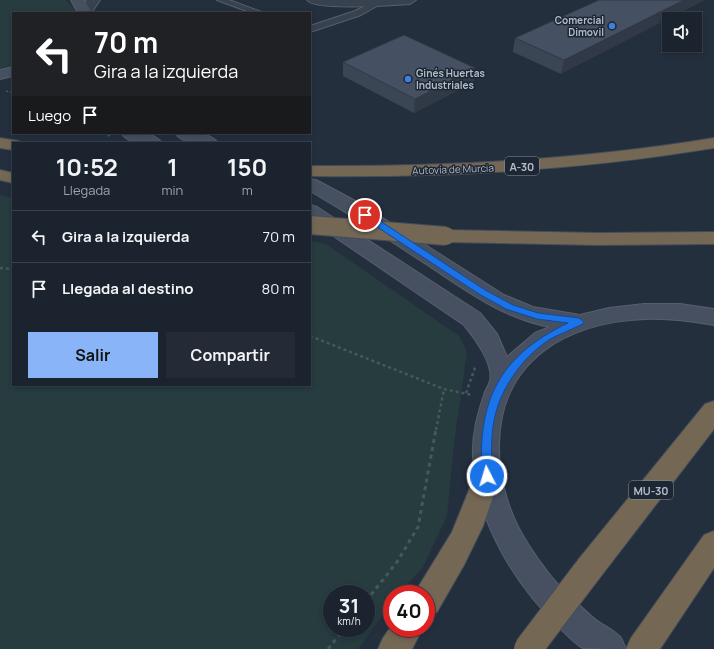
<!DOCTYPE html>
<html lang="es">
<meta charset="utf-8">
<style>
body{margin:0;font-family:Manrope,sans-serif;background:#242b36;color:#f1f3f6;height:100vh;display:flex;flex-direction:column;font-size:15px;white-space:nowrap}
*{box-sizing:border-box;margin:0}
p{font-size:13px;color:#a0a4aa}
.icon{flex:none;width:22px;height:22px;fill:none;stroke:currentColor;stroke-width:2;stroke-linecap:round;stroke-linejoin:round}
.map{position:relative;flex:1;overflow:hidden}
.sheet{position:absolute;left:12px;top:142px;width:299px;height:244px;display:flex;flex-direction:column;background:#1b232e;border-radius:0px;box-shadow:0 2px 6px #0003,0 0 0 1px #39404a}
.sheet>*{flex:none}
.top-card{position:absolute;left:12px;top:12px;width:299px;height:122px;border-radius:0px;box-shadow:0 2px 6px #0003,0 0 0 1px #39404a;background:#202124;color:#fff;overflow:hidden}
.buttons{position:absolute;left:662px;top:12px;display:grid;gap:8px}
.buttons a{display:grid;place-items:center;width:40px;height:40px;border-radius:0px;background:#1b232e;box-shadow:0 2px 6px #0003,0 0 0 1px #39404a;font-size:20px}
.speed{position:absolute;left:323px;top:585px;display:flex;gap:8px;font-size:20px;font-weight:700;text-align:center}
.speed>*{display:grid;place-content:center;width:52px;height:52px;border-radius:50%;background:#1b232e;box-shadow:0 2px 6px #0003,0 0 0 1px #39404a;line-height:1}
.speed small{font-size:10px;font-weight:400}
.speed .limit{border:6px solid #d22;background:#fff;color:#111}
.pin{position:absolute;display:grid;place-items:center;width:34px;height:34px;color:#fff;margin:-17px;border:2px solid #fff;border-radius:50%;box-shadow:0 1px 4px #0007}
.me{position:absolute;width:44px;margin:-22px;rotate:355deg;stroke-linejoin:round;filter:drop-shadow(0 0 3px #0008)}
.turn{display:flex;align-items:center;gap:14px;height:84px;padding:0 16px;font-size:18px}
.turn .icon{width:52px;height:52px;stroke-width:2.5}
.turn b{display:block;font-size:28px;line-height:34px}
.then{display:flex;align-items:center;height:38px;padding:0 16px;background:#0003;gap:8px;font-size:15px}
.eta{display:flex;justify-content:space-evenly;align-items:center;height:68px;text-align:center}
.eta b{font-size:24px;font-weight:700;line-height:28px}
.button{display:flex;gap:8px;margin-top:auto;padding:8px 16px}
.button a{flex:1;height:46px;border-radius:0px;background:#8ab4f8;color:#111;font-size:16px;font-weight:700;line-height:46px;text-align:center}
.button a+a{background:#242b36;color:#f1f3f6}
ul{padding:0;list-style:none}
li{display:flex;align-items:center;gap:12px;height:52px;padding:0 16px;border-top:1px solid #39404a}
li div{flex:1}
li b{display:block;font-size:15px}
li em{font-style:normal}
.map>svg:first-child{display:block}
</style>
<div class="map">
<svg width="714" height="649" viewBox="0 0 714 649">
<rect width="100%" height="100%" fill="#242f3e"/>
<path fill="#263c3f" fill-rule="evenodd" d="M0 0H66L73 7 75 13H13V65L0 69Z
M0 195 13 198V385H310V241L326 244 459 336 467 352 454 443 447 516 423 567 399 594H392V602L358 649H0ZM332 594H366V628H332Z"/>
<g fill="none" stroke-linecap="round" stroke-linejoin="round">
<g stroke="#565f6c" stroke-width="2">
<path id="lane" d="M217 0H229L264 13H252Z
M377 0 384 2 361 15 310 32V26L355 11Z"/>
</g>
<g stroke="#565f6c" stroke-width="2">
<path id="street" d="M87 0H100L91 13H79Z
M307 0H416L410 4C394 5 314 11 307 0Z"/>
</g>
<g stroke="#565f6c" stroke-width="2">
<path id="secondary" d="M71 0H84L92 13H78Z
M13 67V76L0 79V70Z
M121 133C134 133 154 131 162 143 149 143 129 145 121 133Z
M175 133C188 133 210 131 218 143 205 143 183 145 175 133Z
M310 179 316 180 359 203 504 295 533 307 580 315 609 308 644 304H680L714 309V325C691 321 668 318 645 319 568 322 501 359 499 443 498 478 509 515 528 544 540 563 555 583 571 598 580 605 588 614 596 620 604 626 615 631 621 638 623 641 624 646 626 649 616 649 591 649 583 648 575 644 567 635 561 629 515 585 476 521 473 457 472 435 477 416 484 395 485 390 489 386 490 381 494 364 474 337 464 325L310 220V205L317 207 480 313 497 334 507 357 535 333 550 327C502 318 466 290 426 264 388 239 350 214 310 191Z"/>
</g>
<g stroke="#434c59" stroke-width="2">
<path id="highway" d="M0 138 19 141 20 143H13V150L0 148Z
M714 138V148C580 170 446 178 310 176V166C446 167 580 160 714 138Z
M0 170 13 173V183L0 180Z
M446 230 599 233 714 232V244L599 245 446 242 439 240 436 236 439 232Z
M714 401V429L598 580 588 584 578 580 574 570 578 560 705 404Z
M487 465 496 468 500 476 483 526 464 565 437 612 426 617V594H414L452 532 478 468Z
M714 531V568L660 649H626L631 638 704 535Z
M392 625V628H423L412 649H378L383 638Z"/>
</g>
<path stroke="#44595c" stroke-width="1.5" stroke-dasharray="2 2" stroke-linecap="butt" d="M6 91 13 93"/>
<path stroke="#44595c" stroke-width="2" stroke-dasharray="2.5 2.5" stroke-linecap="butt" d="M103 133 110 136"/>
<path stroke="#44595c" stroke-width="2.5" stroke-dasharray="3 3" stroke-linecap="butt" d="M0 268 13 269
M310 336 444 389 472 395
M466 393 476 365
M436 430 444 389"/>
<path stroke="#44595c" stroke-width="3" stroke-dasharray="4 4" stroke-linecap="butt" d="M366 601 397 562 418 527 436 429
M328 649 345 628"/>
<use href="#lane" fill="#38414e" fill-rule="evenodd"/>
<use href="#street" fill="#38414e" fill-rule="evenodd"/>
<use href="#secondary" fill="#465061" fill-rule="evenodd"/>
<use href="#highway" fill="#746855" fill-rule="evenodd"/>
<g stroke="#434c59" stroke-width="20" stroke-linecap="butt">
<path id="highway-bridge-far1" d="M310 225 446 236"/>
</g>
<g stroke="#434c59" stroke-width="30" stroke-linecap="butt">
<path id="highway-bridge" d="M528 649 588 570"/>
</g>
<use href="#highway-bridge-far1" stroke="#746855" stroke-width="18"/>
<use href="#highway-bridge" stroke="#746855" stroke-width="28"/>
</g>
<path fill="#3b4654" d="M599 0 561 74 513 52 515 38Z
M343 62 474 82 414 113 343 76Z"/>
<path fill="#303945" d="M684 0H705L561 74 564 60Z
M475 68 474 82 414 113 415 99Z"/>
<path fill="#455162" stroke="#303945" d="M599 0H684L564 60 515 38Z
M404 35 475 68 415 99 343 62Z"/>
<path fill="#1a73e8" stroke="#114b97" d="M362 213H368L485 290 513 305 538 313 579 318 584 322 583 324C573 329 562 333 552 338 539 346 527 357 518 369 492 403 489 434 493 476L491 479H484L482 476C477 401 499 356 568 323L537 319 506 309 479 294 362 217Z"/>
<g fill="#3f7fe0" stroke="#1d2633" stroke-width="1.5">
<circle cx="612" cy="26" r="4"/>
<circle cx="408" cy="79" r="4"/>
</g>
<g text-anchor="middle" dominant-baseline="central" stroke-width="3" stroke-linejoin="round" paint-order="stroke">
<g font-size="10" font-weight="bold" fill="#b4bcc9" stroke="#1d2633" text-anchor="end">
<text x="604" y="20">Comercial<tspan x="604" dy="12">Dimovil</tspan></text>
<text x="416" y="73" text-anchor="start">Ginés Huertas<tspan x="416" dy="12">Industriales</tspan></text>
</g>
<g font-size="10" fill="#b4bcc9" stroke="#1d2633">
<text transform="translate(453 169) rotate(-2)">Autovía de Murcia</text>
</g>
<g fill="#1d2633" stroke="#878f9c" stroke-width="1">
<rect x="505" y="157" width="34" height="18" rx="3"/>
<rect x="629" y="481" width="44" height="18" rx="3"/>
</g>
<g font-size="11" font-weight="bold" fill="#b4bcc9">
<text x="522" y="166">A-30</text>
<text x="651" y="490">MU-30</text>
</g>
</g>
</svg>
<div class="buttons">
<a><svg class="icon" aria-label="sound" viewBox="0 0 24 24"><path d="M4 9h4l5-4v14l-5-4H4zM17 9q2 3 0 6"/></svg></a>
</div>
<div class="speed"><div>31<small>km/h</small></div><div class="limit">40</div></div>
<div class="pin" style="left:365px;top:215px;background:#d93025"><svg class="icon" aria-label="arrive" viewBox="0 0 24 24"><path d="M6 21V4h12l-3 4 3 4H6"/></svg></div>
<svg class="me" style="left:487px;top:476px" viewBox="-20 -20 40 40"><circle r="17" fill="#1a73e8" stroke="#fff" stroke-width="3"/><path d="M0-11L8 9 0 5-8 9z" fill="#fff"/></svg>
<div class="top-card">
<div class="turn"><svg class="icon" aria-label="left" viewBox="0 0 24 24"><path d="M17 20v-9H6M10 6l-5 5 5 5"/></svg><div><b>70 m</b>Gira a la izquierda</div></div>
<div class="then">Luego<svg class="icon" aria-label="arrive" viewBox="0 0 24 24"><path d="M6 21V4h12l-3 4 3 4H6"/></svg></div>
</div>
<section class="sheet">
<div class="eta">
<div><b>10:52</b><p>Llegada</p></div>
<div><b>1</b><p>min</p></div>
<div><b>150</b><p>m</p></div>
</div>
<ul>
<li><svg class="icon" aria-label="left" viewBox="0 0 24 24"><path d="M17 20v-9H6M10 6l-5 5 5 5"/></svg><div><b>Gira a la izquierda</b></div><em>70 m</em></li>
<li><svg class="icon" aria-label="arrive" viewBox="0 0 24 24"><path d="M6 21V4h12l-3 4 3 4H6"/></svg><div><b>Llegada al destino</b></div><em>80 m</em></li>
</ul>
<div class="button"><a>Salir</a><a>Compartir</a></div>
</section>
</div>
